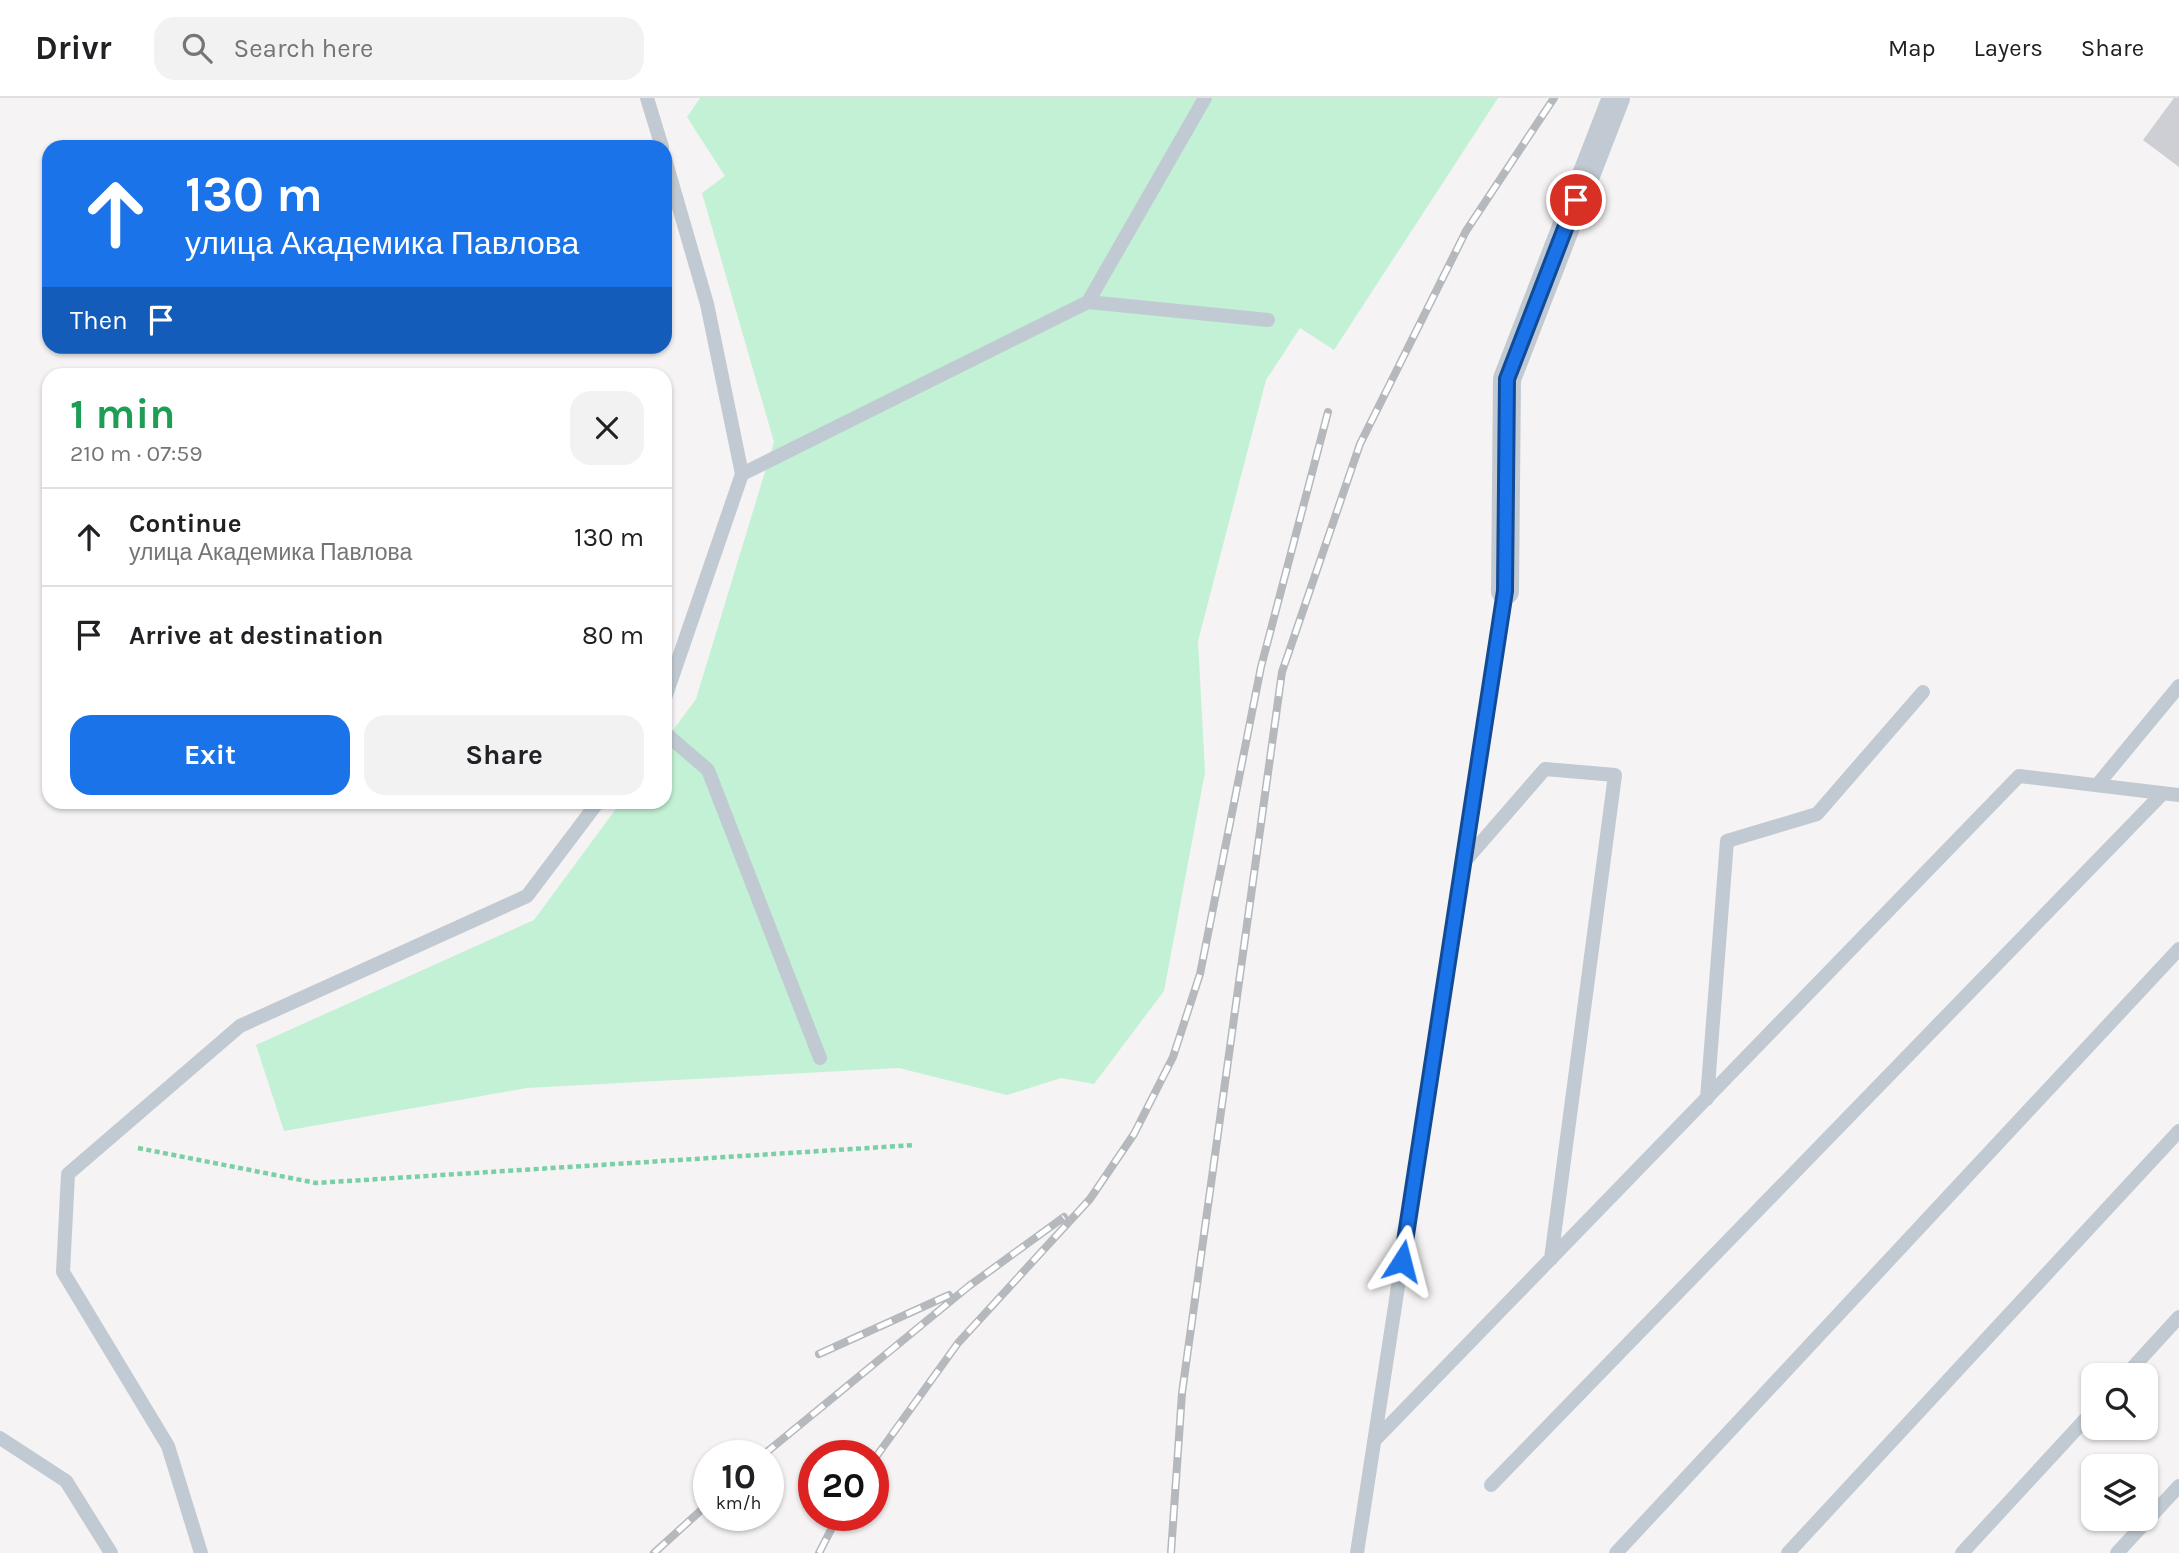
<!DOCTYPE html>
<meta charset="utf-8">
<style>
body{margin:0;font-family:Karla,sans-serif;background:#f2f2f2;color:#202124;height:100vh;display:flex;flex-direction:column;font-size:26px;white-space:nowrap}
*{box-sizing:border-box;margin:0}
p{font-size:23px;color:#757577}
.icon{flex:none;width:38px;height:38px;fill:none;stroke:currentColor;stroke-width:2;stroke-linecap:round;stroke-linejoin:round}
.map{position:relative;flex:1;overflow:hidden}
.details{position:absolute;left:42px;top:270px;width:630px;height:441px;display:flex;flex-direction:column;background:#fff;border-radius:21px;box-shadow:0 2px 5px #0004}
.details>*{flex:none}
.banner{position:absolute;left:42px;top:42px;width:630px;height:214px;border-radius:21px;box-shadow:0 2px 5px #0004;background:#1a73e8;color:#fff;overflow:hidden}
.fabs{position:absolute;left:2081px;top:1265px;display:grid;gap:14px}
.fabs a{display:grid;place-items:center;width:77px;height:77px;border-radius:14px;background:#fff;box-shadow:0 2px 5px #0004;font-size:35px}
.speed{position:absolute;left:693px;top:1342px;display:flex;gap:14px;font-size:35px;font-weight:700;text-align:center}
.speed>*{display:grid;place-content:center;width:91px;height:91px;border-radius:50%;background:#fff;box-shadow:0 2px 5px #0004;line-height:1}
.speed small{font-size:18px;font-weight:400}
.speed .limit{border:10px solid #d22;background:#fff;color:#111}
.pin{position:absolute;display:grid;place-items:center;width:60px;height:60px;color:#fff;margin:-30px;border:4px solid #fff;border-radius:50%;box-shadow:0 2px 7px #0007}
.me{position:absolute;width:77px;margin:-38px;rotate:9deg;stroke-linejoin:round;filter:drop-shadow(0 0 5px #0008)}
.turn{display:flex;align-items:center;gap:24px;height:147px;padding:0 28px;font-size:32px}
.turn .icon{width:91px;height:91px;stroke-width:2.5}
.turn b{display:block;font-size:49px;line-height:60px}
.then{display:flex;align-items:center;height:66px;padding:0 28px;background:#0003;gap:14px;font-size:26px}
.round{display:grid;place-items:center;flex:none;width:74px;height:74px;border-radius:21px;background:#f2f2f2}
.summary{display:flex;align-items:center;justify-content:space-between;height:119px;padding:0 28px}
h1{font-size:42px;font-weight:700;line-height:52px;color:#1e9e55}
.cta{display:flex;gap:14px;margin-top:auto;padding:14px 28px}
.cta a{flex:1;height:80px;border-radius:21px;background:#1a73e8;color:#fff;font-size:28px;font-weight:700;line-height:80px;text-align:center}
.cta a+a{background:#f2f2f2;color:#202124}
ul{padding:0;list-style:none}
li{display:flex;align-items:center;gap:21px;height:98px;padding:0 28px;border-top:2px solid #e0e0e0}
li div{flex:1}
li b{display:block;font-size:26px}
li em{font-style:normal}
header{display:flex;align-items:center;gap:42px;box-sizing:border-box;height:98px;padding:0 35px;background:#fff;border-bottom:2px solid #e0e0e0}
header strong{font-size:33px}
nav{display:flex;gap:38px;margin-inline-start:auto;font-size:24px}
.search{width:490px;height:63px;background:#f2f2f2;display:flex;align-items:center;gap:18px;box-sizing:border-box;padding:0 24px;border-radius:21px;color:#757577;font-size:26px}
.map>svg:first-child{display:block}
</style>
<header>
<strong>Drivr</strong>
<div class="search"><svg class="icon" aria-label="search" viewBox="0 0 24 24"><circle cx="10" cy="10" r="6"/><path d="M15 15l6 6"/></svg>Search here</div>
<nav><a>Map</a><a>Layers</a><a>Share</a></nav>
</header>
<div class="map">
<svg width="2179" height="1455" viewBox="0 0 2179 1455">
<rect width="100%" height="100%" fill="#f5f3f3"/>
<path fill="#c3f1d5" d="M700 0H1498L1334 252 1300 230 1266 282 1198 543 1205 674 1164 893 1094 986 1061 980 1007 997 899 970 527 990 284 1033 256 947 534 822 621 704H665V643L696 601 774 344 702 95 725 78 687 19Z"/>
<path fill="#cdcfd5" d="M2174 0H2179V69L2143 42Z"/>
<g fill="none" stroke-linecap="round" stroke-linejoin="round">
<path stroke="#7ad0a6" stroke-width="4.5" stroke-dasharray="5 3.5" stroke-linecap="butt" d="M138 1050 316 1085 915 1047"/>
<path stroke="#c1cad2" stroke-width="14" d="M647 0 662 49
M665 61 707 206 742 376 665 600
M1088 204 1268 222
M742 376 1088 204 1205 0
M665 635 708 672 820 960
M2098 686 2179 588
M1465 763 1545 671 1615 677 1551 1161
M1707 1001 1727 743 1817 716 1923 594
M2125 1278 2179 1219
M0 1340 66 1383 111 1455
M1374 1343 2019 678 2179 697
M1491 1387 2163 695
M201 1455 168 1348 63 1174 68 1076 240 928 527 798 598 704
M1357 1455 1505 493
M1616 1455 2179 851
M1788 1455 2179 1033
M1962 1455 2093 1313
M2117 1455 2179 1388"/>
<path stroke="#c1cad2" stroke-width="28" d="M1505 493 1507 281 1616 0"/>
<g stroke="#b5b8bd" stroke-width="8">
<path id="rail" d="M819 1256 949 1197
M762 1358 969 1188 1064 1119
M873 1363 958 1245 1090 1101 1134 1036 1173 959 1200 876 1261 569 1328 314
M654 1455 709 1405
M819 1455 838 1418
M1171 1455 1182 1295 1282 574 1360 346 1466 133 1554 0"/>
</g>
<use href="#rail" stroke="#fff" stroke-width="5" stroke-dasharray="16" stroke-linecap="butt"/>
</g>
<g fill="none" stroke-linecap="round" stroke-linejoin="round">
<g stroke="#114b97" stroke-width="18">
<path id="route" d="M1402 1163 1505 493 1507 281 1576 102"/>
</g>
<use href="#route" stroke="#1a73e8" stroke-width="12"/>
</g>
</svg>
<div class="fabs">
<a><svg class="icon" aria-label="search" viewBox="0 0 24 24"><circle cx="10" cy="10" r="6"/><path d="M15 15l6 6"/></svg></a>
<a><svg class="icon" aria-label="layers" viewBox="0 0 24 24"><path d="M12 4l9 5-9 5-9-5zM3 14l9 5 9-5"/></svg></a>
</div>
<div class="speed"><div>10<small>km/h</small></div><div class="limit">20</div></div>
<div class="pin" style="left:1576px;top:102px;background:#d93025"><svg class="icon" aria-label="arrive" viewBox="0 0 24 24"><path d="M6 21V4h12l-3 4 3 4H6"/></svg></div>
<svg class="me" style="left:1402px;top:1163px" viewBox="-20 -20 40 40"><path d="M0-17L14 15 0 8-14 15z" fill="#1a73e8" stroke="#fff" stroke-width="4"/></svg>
<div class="banner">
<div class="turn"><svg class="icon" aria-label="ahead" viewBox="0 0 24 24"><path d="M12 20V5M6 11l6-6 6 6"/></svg><div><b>130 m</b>улица Академика Павлова</div></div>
<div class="then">Then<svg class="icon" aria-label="arrive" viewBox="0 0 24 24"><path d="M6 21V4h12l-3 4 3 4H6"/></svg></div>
</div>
<section class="details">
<div class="summary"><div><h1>1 min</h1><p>210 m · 07:59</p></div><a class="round"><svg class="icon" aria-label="close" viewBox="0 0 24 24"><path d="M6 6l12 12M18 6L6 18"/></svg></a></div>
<ul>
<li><svg class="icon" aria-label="ahead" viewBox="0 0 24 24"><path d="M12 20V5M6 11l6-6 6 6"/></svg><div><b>Continue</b><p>улица Академика Павлова</p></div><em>130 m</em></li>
<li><svg class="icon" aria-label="arrive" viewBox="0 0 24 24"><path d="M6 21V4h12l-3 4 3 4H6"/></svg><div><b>Arrive at destination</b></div><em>80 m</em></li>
</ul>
<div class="cta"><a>Exit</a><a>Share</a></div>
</section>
</div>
